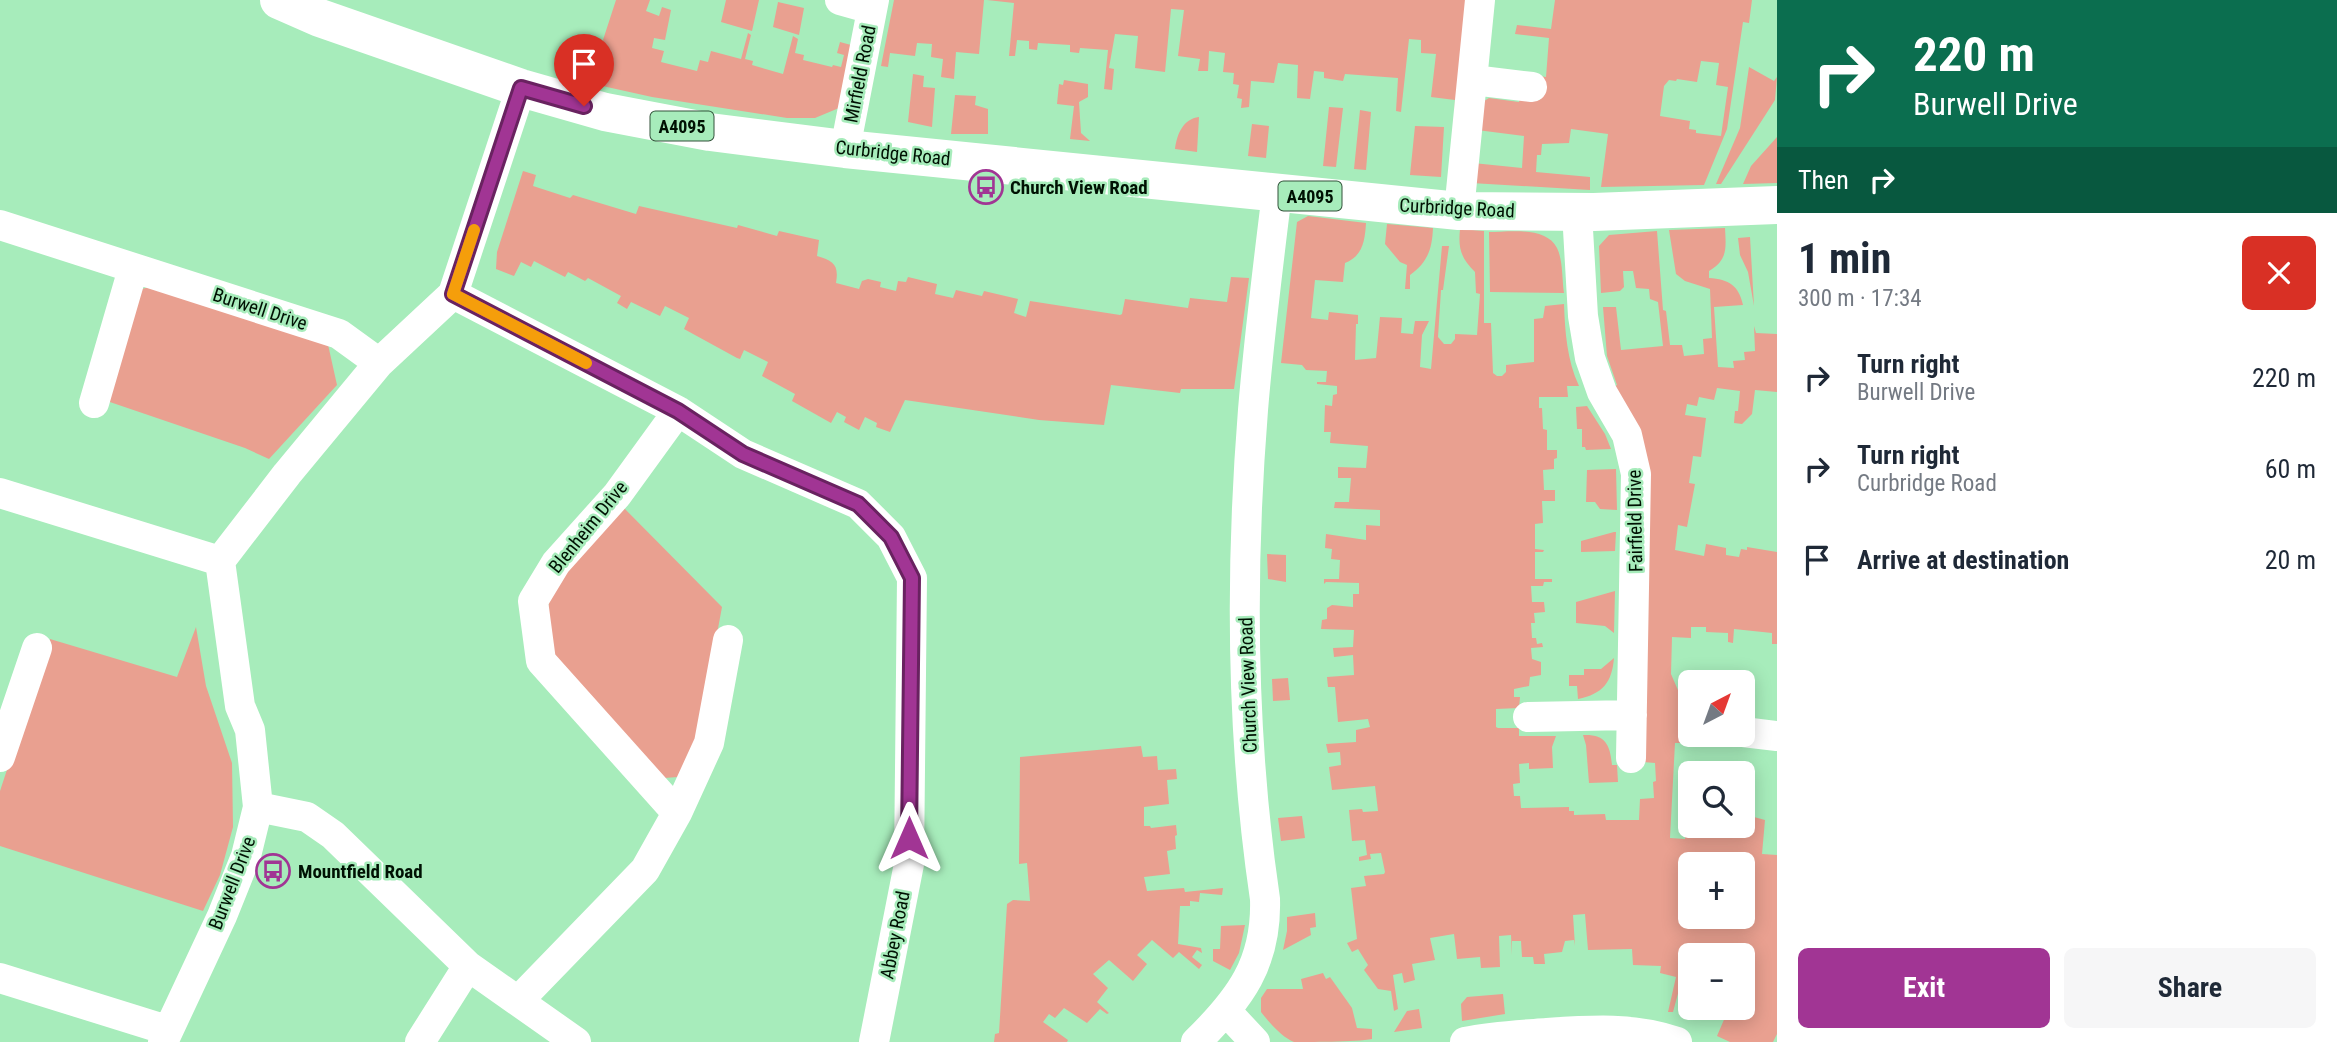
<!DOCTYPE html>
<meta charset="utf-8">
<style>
body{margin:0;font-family:"Roboto Condensed",sans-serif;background:#f6f6f7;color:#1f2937;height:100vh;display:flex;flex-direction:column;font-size:26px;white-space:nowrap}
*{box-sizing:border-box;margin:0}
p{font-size:23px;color:#747a83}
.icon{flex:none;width:38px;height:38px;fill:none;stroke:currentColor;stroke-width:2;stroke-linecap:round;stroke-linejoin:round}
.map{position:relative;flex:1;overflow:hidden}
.drawer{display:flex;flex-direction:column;background:#fff;width:560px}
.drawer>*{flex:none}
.guide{background:#0b6e4f;color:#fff;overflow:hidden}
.needle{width:46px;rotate:41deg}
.controls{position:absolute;left:1678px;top:670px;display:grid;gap:14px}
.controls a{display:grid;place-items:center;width:77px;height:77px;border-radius:10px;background:#fff;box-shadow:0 4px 18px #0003;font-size:35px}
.pin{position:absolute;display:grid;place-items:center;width:60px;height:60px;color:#fff;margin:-72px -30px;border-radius:50% 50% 50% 0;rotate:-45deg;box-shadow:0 0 7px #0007}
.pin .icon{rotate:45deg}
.me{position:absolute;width:77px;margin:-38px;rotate:0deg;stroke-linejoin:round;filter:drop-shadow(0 0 5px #0008)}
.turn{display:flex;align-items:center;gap:24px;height:147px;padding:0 21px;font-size:32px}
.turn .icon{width:91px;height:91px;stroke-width:2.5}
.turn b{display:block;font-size:49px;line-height:60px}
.then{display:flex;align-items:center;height:66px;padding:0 21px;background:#0003;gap:14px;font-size:26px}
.round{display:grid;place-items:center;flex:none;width:74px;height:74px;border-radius:10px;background:#f6f6f7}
.headline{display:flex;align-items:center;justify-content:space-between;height:119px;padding:0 21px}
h1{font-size:42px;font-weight:700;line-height:52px}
.cta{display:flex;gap:14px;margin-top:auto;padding:14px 21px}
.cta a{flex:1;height:80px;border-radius:10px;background:#a13594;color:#fff;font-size:28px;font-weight:700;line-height:80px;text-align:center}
.cta a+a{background:#f6f6f7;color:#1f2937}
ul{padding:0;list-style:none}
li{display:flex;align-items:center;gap:21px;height:91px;padding:0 21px}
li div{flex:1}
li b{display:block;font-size:26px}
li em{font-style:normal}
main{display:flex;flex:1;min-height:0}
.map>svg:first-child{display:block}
</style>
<main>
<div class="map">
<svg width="1777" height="1042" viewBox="0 0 1777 1042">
<rect width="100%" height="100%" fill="#a7ecbb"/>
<path fill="#e9a090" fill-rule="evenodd" d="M616 0H650L646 11 659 16 662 7 671 10 665 40 654 38 652 48 664 51 661 62 697 71 700 60 708 62 711 51 741 59 748 33 751 35 745 59 753 61 752 65 783 74 793 36 798 39 795 53 804 55 803 60 832 67 833 65 841 67 844 55 837 53 840 42 851 45 839 108 815 118H787L652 97 589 83Z
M726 0H759L752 31 721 22Z
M894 0H984L979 54 956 52 954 79 941 77 943 59 931 57 932 44 917 43 915 56 890 53 888 67 881 66Z
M987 0H1471L1454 118 1455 100 1431 97 1436 54 1421 53V40L1409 39 1401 112 1396 111 1398 78 1345 74 1343 81 1324 78V72L1314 71 1310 99 1297 98 1298 65 1278 63 1274 83 1251 81 1249 107 1241 108 1242 99 1237 98 1239 85 1233 84 1234 73 1223 72 1225 53 1209 51 1208 71H1198L1200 59 1178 56 1184 10 1171 9 1165 72 1135 68 1138 36 1115 34 1109 68 1114 69 1112 90 1104 89 1108 50 1080 48 1079 53 1070 52V45L1038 43 1037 50 1029 49V41L1017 40 1015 56H1009L1014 3Z
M1555 0H1752L1749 23 1743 22 1727 129 1704 185 1601 187 1608 134 1571 129 1569 143 1542 144 1541 155H1537L1536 172 1590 177V190L1471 183 1473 163 1522 168 1524 136 1477 130 1481 103 1489 98 1519 102 1520 98 1540 100 1543 80 1525 74 1546 77 1549 38 1515 34 1517 25 1551 29ZM1701 61 1719 63 1716 85 1728 87 1721 136 1696 133V130L1689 129 1690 121 1660 116 1664 86 1669 80 1676 81 1677 79 1697 82Z
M778 2 804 8 799 35 773 27Z
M1749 67 1774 81 1777 77 1775 100 1721 184H1716L1740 128Z
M913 74 924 76 923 87 935 88 932 127 908 122Z
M1064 80 1088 84V97L1079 102 1081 133 1090 141 1070 139 1074 106 1057 104 1059 84 1063 85Z
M955 95 976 96 975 105 988 109V134H951Z
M1329 107 1343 108 1336 167 1323 166Z
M1360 110 1371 112 1366 170 1354 169Z
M1199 117 1197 152 1175 149C1177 134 1183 119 1199 117Z
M1252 124 1269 126 1266 158 1248 156Z
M1415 126 1444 127 1441 177 1410 175Z
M1777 137V183L1743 184 1751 166Z
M523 171 536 175 533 186 570 198 573 195 636 214 639 206 737 228 738 225 777 236 779 231 819 240 817 256C834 261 839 265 836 283L859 289 862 281 868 279 881 282 880 287 896 291 898 281 906 282 908 277 937 284 935 294 953 298 956 290 982 296 984 291 1018 299 1014 313 1026 317 1030 301 1120 315 1122 314 1125 299 1188 308 1190 298 1227 302 1231 277 1249 278 1234 389H1181L1180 393 1111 385 1104 425 1039 420 905 400 890 432 876 427 877 423 865 417 859 430 844 422 846 417 837 412 831 423 792 401 795 394 762 376 768 362 744 350 740 359 737 358 684 329 689 318 665 306 660 316 631 302 627 309 617 303 621 296 588 278 585 281 568 272 565 277 534 261 531 267 521 262 514 276 496 269 497 252Z
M1308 216 1366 223C1365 240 1363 256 1345 263L1343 282 1315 280 1311 318 1328 320 1329 312 1358 315V324H1356L1355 360 1376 358 1380 317 1402 318 1401 333 1413 334 1415 321H1429L1422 335 1420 367 1431 369 1442 246H1449L1443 290H1441L1438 337 1444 344H1451L1455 339V334L1477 335 1480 294 1476 293 1475 272C1461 258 1458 249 1460 229L1484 231V323H1491L1493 373 1497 376H1502L1506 372V365L1534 362V319L1543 318 1545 306 1564 304C1565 332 1567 360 1579 386H1567L1568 397H1539V408H1542L1543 429 1547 430V450H1557V458L1554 459V469L1543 470 1544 490H1555V501H1542L1543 523 1535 524V549L1544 550 1543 552H1535V579H1552V582H1544L1543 586H1531L1532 602H1544L1545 612 1534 613 1535 623H1531L1532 638H1536L1537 644 1542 643 1543 647 1531 648 1532 659 1541 662V675L1530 677 1529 686 1514 689V697H1520L1519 708 1496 709V727L1498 728H1519V736H1556L1552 747 1553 768 1529 769V763L1519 764 1520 783 1513 784 1514 796H1520L1521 808 1569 807V811H1574V815L1605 814 1606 820H1639L1640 799 1654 798 1653 782 1656 781 1655 763 1643 762 1645 551 1609 390 1617 385 1607 356 1603 307H1616L1621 350 1663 346 1658 302 1650 299 1649 289 1636 288 1633 271H1623L1624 287 1620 291 1601 293 1599 246 1609 235 1657 231 1663 310 1666 311 1670 345H1682L1684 356 1704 354 1703 339 1712 338 1710 289 1685 281 1676 274 1669 230 1725 228C1726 248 1728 260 1709 271V278C1729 279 1739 286 1743 305L1714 307 1718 367 1734 368 1733 361 1745 360 1744 352 1755 351 1754 326 1756 333 1777 334V392L1755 390 1752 414 1742 424 1734 423 1735 411H1738L1740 391 1717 388 1714 400 1699 397 1697 406 1687 404 1685 415 1706 418 1701 457 1693 456 1689 483 1695 484 1687 527 1678 525 1675 550 1704 556 1706 544 1726 548V555L1739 557 1741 549 1747 550V547L1777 552V644H1772V633L1734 629 1733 643 1728 642V633L1706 632V627H1691V638L1672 637 1671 674 1687 711 1686 743H1675L1670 838 1685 839 1687 814H1690V826H1710L1711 828H1754V817L1765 820 1762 854 1777 855V1034L1773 1042H1730L1717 1036 1729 1008H1743V956H1690V988L1680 986 1673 1012H1668L1676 977 1660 973 1661 966 1633 965 1632 949 1588 950 1585 914 1573 915 1575 946 1574 940 1565 941 1562 952 1544 954 1545 964H1534L1533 957H1522L1521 941H1512V955L1511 935 1499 936 1500 967 1481 968 1480 957 1457 959 1454 934 1430 938 1435 960 1412 964 1415 980 1404 983 1402 973 1393 975 1398 1009 1394 1011 1391 991 1378 989 1364 970 1368 965 1358 949 1352 952 1347 943 1357 939 1351 888 1366 886 1364 876 1384 874 1385 872 1381 853 1370 854 1371 859 1359 861V857L1367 855 1365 840 1352 841 1349 810 1362 809 1363 812 1378 811 1375 786 1332 790 1329 767 1341 765 1340 752 1328 753 1326 744 1356 742V730L1370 727 1368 719 1338 722 1335 687H1328L1327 677 1354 675 1353 655 1334 657 1333 648 1353 647 1354 630 1321 629 1322 620 1327 619V608L1332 605 1353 607V594H1359V583L1326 582 1324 584V579H1339L1340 560 1331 559 1332 549 1325 548 1326 534 1366 540V525L1380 526V510L1334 508 1335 502H1349L1351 478H1338V467L1366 468 1368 446 1330 443 1331 432H1324L1325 405 1332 406 1333 395 1337 394V386L1317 384V382H1326L1327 371 1306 370 1302 365 1281 363 1297 222ZM1690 864H1743V917H1690Z
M1387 224 1433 228C1432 249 1428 262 1410 275V289H1405L1407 265 1400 262 1385 244Z
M1489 232C1509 232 1546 226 1557 248 1563 260 1562 280 1564 293L1490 292Z
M1750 237 1754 306 1748 272 1740 255 1738 238Z
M153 286 327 340 337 385 269 459 245 448 104 400 142 289Z
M1587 406 1605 434 1611 449 1586 450 1585 447H1582V429H1577L1576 407Z
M1616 469 1617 510 1600 509 1595 502H1586L1587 470Z
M622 506 722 607 693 763 678 777 664 778 552 655 545 625 554 573Z
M1614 532H1616L1615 551 1581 552V541Z
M1267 554 1286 555V582L1268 579Z
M1615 591 1614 633 1605 626 1576 623V602Z
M196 627 206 686 232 763 233 827 220 875 203 911 0 846V791L50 639 177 677Z
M1614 658C1612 682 1603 694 1578 699L1577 686H1569V675H1584V669H1601Z
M1288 678 1290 700 1273 701 1272 679Z
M1583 735C1605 734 1610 744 1612 765H1617L1618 782 1589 783 1586 745Z
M1141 746 1143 757 1157 756 1158 770 1176 769 1177 779 1167 780 1169 804 1144 807V826H1150L1151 828 1176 825 1177 835 1175 836 1176 849 1167 851 1170 874 1144 877 1147 891 1184 888 1185 892 1223 888 1222 895 1200 893 1199 902 1190 901V906H1180L1178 944 1201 948 1202 953 1197 950 1192 957 1202 965 1199 969 1179 952 1173 958 1152 940 1137 955 1147 964 1133 981 1109 960 1093 974 1108 988 1097 1002 1109 1013 1107 1014 1100 1009 1087 1023 1064 1008 1055 1018 1049 1014 1043 1022 1068 1040 1067 1042H994L995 1034 999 1033 1007 904 1013 900 1030 901 1027 863 1019 864 1020 757Z
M1302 816 1305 838 1281 841 1278 818Z
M1315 913 1316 927 1310 928 1311 935 1283 950 1287 931V917Z
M1245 925 1239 953 1230 970 1213 961V949H1220L1221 926Z
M1323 973 1326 979 1330 977 1352 1008 1357 1028 1372 1029V1039C1357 1042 1306 1042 1294 1042 1281 1037 1269 1022 1261 1012V998L1267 989H1303L1301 979Z
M1503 994 1505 1014 1462 1021 1461 1004 1467 997Z
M1419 1009 1422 1028 1394 1032 1407 1011Z"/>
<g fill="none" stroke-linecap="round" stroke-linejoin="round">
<path stroke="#fff" stroke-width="30" d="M840 0 872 9
M1473 80 1532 87
M845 149 874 0
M1459 211 1480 0
M1577 212 1583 316 1590 358 1602 392 1627 435 1636 474 1631 758
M0 225 339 334 379 363
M453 294 678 411 743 454 858 504 891 537 912 578 909 864 874 1042
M94 403 133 269
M0 493 220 561
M1528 717 1632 715
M1743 732 1777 736
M0 757 37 648
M258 807 307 817 333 835 468 966 576 1042
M677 813 541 661 533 601 556 563 617 495 678 411
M0 978 167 1030
M518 1001 645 870 677 813 709 743 728 640
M1226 1011 1255 1042
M163 1042 222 916 246 856 258 807 250 730 240 706 220 561 287 474 379 363 453 294 521 88
M420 1042 468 966
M1196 1042C1240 999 1267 963 1265 899 1241 737 1240 573 1253 410 1259 338 1268 265 1277 193
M1465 1042C1493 1036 1519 1035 1547 1033 1591 1030 1635 1027 1677 1042"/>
<path stroke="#fff" stroke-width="38" d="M279 0 320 18 521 88 605 112 710 132 845 149 1459 211 1594 212 1777 205"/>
</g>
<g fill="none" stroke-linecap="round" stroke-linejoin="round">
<g stroke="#692260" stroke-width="18">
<path id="route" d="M584 106 521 88 453 294 678 411 743 454 858 504 891 537 912 578 909 838"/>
</g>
<use href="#route" stroke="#a13594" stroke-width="12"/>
<path stroke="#f59e0b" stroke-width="12" d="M474 230 453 294 586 363"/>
</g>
<defs>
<g id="bus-ring" transform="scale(1.75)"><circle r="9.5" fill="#a7ecbb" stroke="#a13594" stroke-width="1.5"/><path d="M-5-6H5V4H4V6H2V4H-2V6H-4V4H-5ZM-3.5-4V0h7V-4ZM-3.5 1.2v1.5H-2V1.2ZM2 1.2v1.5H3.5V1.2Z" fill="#a13594"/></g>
</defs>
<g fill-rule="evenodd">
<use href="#bus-ring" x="986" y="187"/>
<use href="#bus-ring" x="273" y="871"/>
</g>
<g text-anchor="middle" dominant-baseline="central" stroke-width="5" stroke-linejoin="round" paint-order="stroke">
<g fill="#a7ecbb" stroke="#32533a" stroke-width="2">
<rect x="650.5" y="111.5" width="63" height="29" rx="5"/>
<rect x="1278.5" y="181.5" width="63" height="29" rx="5"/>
</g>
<g font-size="18" font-weight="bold" fill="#001103">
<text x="682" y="126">A4095</text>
<text x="1310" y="196">A4095</text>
</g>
<g font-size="19" fill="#001103" stroke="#a7ecbb">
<text transform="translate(860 74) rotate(-79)">Mirfield Road</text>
<text transform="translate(893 153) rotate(6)">Curbridge Road</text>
<text transform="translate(1457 208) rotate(3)">Curbridge Road</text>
<text transform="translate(260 309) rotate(18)">Burwell Drive</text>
<text transform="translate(1635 521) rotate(-91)">Fairfield Drive</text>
<text transform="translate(588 527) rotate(-51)">Blenheim Drive</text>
<text transform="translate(1248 685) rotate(-92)">Church View Road</text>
<text transform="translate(232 883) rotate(-69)">Burwell Drive</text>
<text transform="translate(895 935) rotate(-79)">Abbey Road</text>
</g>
<g font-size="19" font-weight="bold" fill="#001103" stroke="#a7ecbb" text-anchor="start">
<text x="1010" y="187">Church View Road</text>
<text x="298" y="871">Mountfield Road</text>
</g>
</g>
</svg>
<div class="controls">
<a><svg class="needle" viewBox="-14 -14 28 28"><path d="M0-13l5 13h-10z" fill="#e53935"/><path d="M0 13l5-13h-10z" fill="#747a83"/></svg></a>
<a><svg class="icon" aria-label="search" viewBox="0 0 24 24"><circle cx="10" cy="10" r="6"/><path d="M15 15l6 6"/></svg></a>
<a>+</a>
<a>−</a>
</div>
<div class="pin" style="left:584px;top:106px;background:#d93025"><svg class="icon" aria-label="arrive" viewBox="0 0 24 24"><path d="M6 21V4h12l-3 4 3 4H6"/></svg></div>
<svg class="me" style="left:909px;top:838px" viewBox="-20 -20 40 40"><path d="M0-17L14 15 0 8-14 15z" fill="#a13594" stroke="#fff" stroke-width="4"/></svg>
</div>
<section class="drawer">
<div class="guide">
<div class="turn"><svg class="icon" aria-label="right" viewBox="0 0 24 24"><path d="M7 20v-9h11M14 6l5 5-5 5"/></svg><div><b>220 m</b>Burwell Drive</div></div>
<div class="then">Then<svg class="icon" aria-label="right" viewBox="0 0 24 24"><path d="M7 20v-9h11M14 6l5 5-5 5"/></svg></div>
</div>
<div class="headline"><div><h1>1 min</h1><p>300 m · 17:34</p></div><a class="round" style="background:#d93025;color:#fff"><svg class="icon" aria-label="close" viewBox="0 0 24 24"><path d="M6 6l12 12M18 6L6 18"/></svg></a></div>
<ul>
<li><svg class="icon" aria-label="right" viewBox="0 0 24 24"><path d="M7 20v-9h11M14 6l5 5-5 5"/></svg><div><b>Turn right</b><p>Burwell Drive</p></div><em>220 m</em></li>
<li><svg class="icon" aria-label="right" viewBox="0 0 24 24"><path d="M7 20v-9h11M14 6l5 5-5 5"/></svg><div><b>Turn right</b><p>Curbridge Road</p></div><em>60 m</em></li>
<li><svg class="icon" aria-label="arrive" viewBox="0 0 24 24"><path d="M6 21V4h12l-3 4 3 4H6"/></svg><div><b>Arrive at destination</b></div><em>20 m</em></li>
</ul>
<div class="cta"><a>Exit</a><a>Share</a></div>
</section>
</main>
